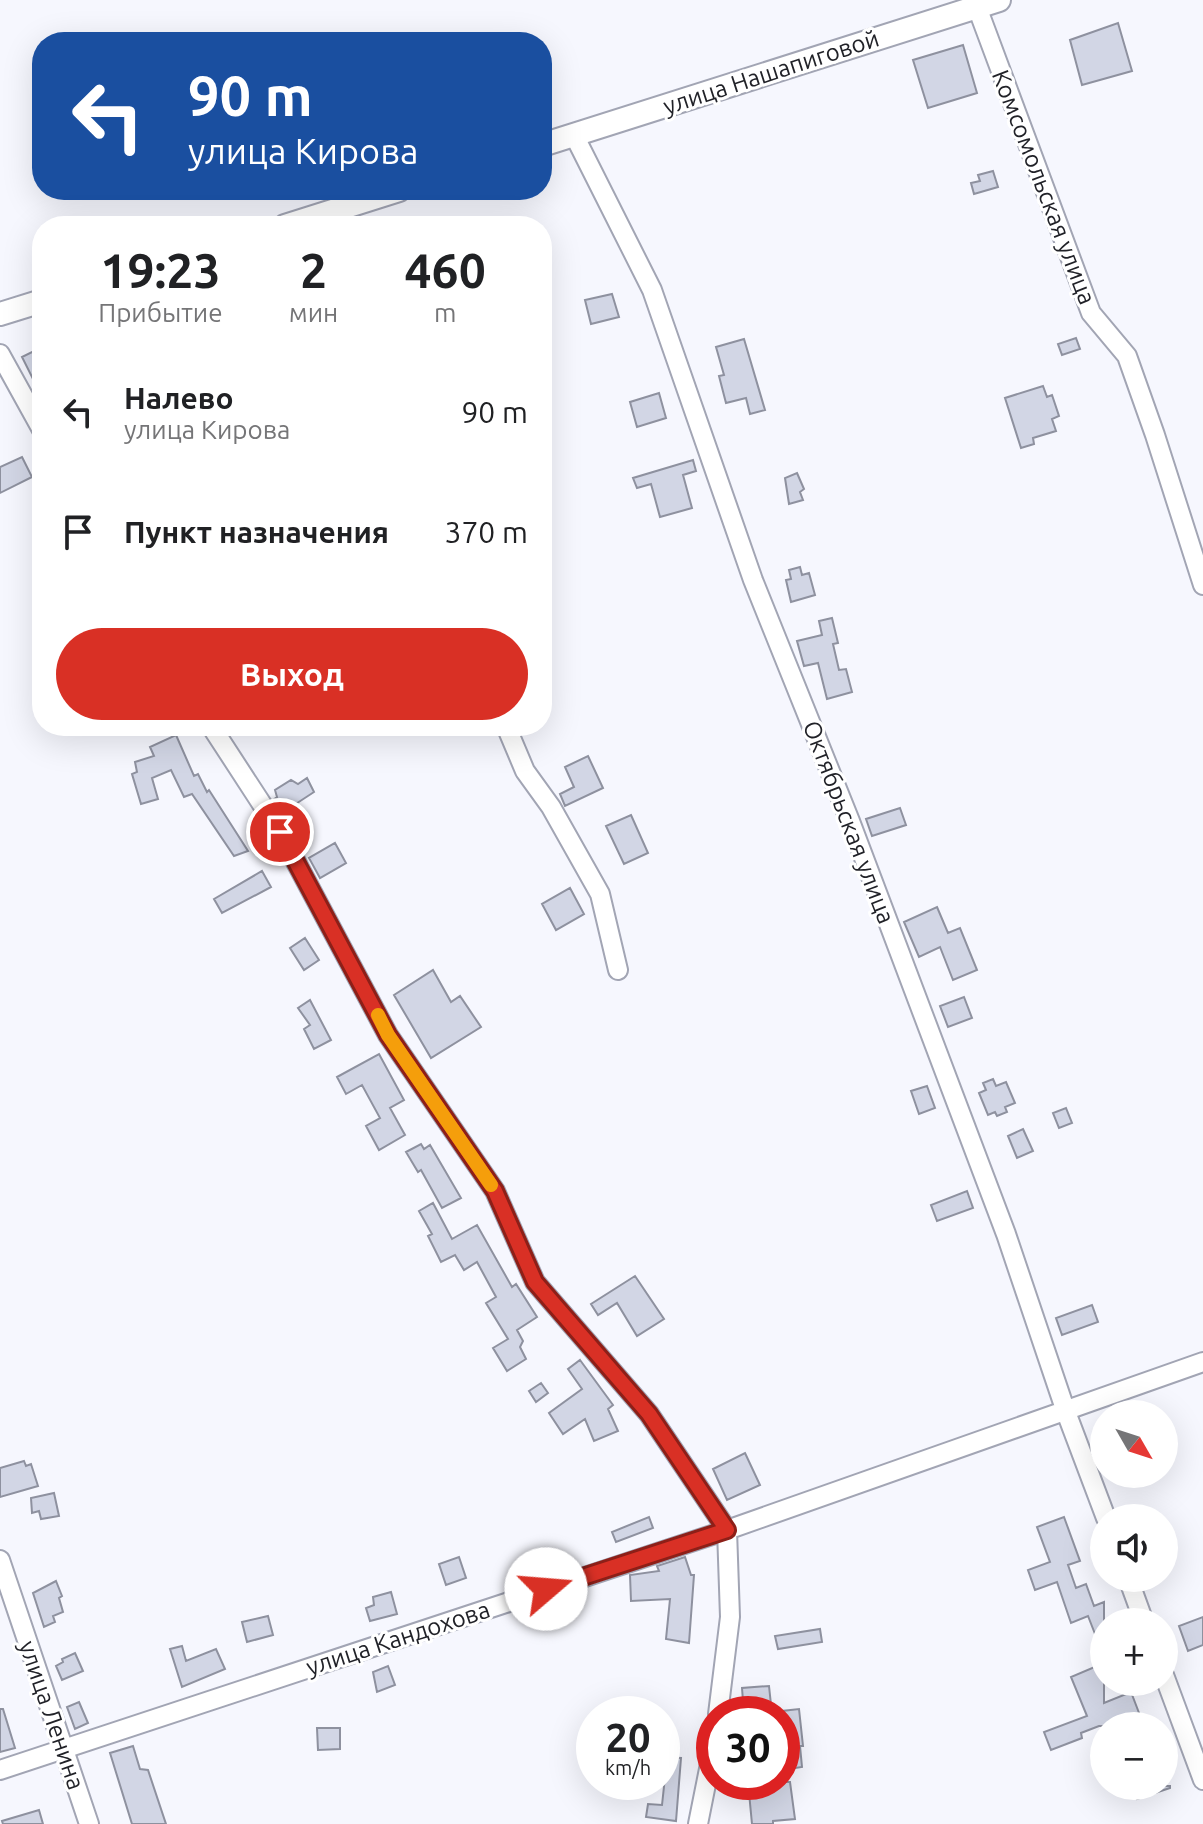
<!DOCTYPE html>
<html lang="ru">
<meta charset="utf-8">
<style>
body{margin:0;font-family:Ubuntu,sans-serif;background:#f2f2f2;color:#202124;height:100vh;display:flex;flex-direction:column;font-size:30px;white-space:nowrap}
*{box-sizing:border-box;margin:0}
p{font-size:26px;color:#757577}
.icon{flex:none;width:44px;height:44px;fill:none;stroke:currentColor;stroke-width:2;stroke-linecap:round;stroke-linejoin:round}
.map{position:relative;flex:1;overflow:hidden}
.side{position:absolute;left:32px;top:216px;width:520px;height:520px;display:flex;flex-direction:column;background:#fff;border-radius:32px;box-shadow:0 8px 32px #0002}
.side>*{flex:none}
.hud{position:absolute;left:32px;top:32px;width:520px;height:168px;border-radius:32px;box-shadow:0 8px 32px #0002;background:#1a4fa0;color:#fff;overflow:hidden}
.needle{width:52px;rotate:129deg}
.tools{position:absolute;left:1090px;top:1400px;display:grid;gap:16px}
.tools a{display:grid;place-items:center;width:88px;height:88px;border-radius:50%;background:#fff;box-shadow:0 8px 32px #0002;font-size:40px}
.speed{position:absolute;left:576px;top:1696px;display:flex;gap:16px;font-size:40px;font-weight:700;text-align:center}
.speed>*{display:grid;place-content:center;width:104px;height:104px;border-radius:50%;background:#fff;box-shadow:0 8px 32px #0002;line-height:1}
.speed small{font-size:20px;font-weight:400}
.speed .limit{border:12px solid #d22;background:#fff;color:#111}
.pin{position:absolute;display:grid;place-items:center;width:68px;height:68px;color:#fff;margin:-34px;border:4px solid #fff;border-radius:50%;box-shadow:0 2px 8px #0007}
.me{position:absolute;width:88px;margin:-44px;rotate:72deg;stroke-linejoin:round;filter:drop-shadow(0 0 6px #0008)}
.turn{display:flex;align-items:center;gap:28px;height:168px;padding:0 24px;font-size:36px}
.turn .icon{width:104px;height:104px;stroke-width:2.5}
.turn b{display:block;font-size:56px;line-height:68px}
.eta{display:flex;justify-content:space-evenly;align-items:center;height:136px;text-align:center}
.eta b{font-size:48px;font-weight:700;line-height:56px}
.cta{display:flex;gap:16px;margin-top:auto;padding:16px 24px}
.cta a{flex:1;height:92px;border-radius:48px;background:#d93025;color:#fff;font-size:32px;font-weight:700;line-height:92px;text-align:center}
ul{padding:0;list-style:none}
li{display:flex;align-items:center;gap:24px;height:120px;padding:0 24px}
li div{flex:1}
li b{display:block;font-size:30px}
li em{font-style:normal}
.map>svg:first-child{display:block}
</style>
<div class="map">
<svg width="1203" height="1824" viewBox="0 0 1203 1824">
<rect width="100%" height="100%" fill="#f6f7fe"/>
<path fill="#d2d6e5" stroke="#8e919f" stroke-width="2" d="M1118 23 1132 71 1082 85 1070 40Z
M963 45 977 93 928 108 913 60Z
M993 171 998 187 974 194 971 183 980 181 978 175Z
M612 294 619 317 591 324 585 300Z
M1076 338 1080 349 1062 355 1058 344Z
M744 339 765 410 750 414 746 398 726 403 719 376 724 375 716 347Z
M42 347V375L33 379 22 357Z
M1043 386 1047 397 1052 395 1059 416 1052 419 1056 431 1033 438 1034 444 1021 448 1005 398Z
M659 393 666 418 637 427 630 402Z
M22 457 32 477 0 493V467Z
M693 460 696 471 683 475 692 508 660 517 651 484 637 488 633 478Z
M797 473 804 489 800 492 803 500 789 504 785 478Z
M800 567 802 575 809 573 815 595 791 602 786 580 791 579 789 570Z
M832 618 838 643 833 644 839 670 846 669 852 692 827 699 818 663 804 666 797 641 822 635 819 621Z
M176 735 194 776 198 774 207 792 209 790 248 851 234 856 192 794 184 797 171 770 152 778 158 799 141 804 132 774 137 772 135 762 154 756 150 747Z
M588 756 603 788 565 806 560 794 574 787 565 767Z
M307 778 314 792 282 813 273 800 277 797 275 790 291 780 298 784Z
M900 808 906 825 872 836 866 819Z
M631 815 648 853 624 864 606 826Z
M335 843 346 863 320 878 309 858Z
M262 871 271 887 222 913 214 899Z
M570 888 584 914 556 930 542 904Z
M937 907 948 933 960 928 977 970 953 980 940 947 919 957 904 922Z
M305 938 319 960 304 970 290 948Z
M433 970 451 1002 460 996 481 1027 431 1058 394 995Z
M964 997 972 1018 948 1027 940 1006Z
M310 1000 331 1040 314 1049 304 1029 310 1025 298 1008Z
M379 1054 404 1100 390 1108 405 1135 379 1150 366 1126 380 1118 362 1085 346 1094 337 1077Z
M993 1079 996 1086 1006 1082 1015 1103 1005 1107 1007 1112 997 1116 995 1112 988 1115 979 1093 986 1090 983 1083Z
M927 1086 935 1108 919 1114 911 1091Z
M1066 1108 1072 1123 1059 1128 1053 1113Z
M1023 1129 1033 1151 1017 1158 1008 1136Z
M421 1144 424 1149 430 1145 461 1198 442 1208 421 1170 418 1172 406 1152Z
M967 1191 973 1208 937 1221 931 1205Z
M433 1203 452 1239 477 1225 512 1287 516 1284 537 1317 517 1330 523 1341 520 1347 526 1359 507 1371 493 1348 508 1339 486 1303 496 1297 477 1262 464 1270 455 1255 441 1262 428 1236 432 1234 419 1211Z
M635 1276 664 1319 637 1336 617 1303 598 1315 591 1304Z
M1092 1305 1098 1322 1062 1335 1056 1318Z
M580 1360 613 1405 608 1409 618 1431 594 1441 585 1419 563 1434 549 1413 582 1389 568 1369Z
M541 1383 548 1393 536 1402 529 1391Z
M745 1453 760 1485 727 1500 713 1469Z
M24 1461 26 1466 31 1464 38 1486 0 1497V1468Z
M54 1493 59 1516 41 1519 39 1511 32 1513 31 1498Z
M649 1517 653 1528 616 1542 612 1532Z
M1064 1517 1080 1561 1068 1565 1076 1588 1086 1584 1094 1606 1104 1602V1657L1088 1616 1071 1623 1057 1582 1035 1590 1028 1570 1050 1562 1037 1527Z
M459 1557 466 1578 446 1585 439 1564Z
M685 1557 691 1575H694L689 1643 666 1639 670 1599 631 1601 630 1575 659 1571 657 1566Z
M56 1581 62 1596 59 1598 63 1612 53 1616 55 1622 44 1627 33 1593Z
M391 1592 397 1614 370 1621 366 1608 374 1605 373 1597Z
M268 1616 273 1635 247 1642 242 1622Z
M1203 1617V1645L1188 1651 1179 1626Z
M820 1629 822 1642 778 1649 775 1636Z
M182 1646 186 1661 216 1649 225 1669 182 1687 170 1649Z
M75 1653 83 1671 62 1680 56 1666 63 1662 62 1659Z
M1104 1663V1703L1131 1692 1144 1726H1099L1081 1733 1082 1738 1051 1750 1044 1732 1087 1716 1071 1677Z
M388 1666 395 1685 377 1692 373 1672Z
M769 1686 772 1714H744L742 1688Z
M79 1702 88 1723 75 1729 67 1707Z
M0 1709H3L15 1748 0 1752Z
M799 1709 803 1746H800L802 1767 782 1770V1711Z
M317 1728H340V1749L318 1750Z
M133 1746 140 1769 148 1770 166 1824H132L110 1753Z
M662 1757 681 1758 676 1821 646 1817 648 1804 662 1805 666 1768H662Z
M748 1782H790L795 1819 773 1821V1824H752Z
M1132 1786H1170V1788L1137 1799Z
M39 1810 43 1824H3L2 1821Z"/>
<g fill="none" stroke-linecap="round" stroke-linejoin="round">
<g stroke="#a2a5b4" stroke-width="22">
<path id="minor" d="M977 7 1091 313 1127 356 1155 435 1203 585
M574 135 652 290 753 580 850 821 1006 1234 1066 1412 1106 1518
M0 354 42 430
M211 726 280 832 388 1035 495 1191 535 1282 649 1414 727 1530 730 1617 718 1714
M506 726 525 771 551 807 600 894 618 970
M0 1560 89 1824
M1128 1578 1144 1622
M1164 1675 1203 1780
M0 1770 727 1530 1203 1362
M698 1824 714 1744"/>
</g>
<g stroke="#a2a5b4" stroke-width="26">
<path id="tertiary" d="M542 145 999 0
M285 226 399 190
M0 314 42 301"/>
</g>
<use href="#minor" stroke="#fff" stroke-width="18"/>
<use href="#tertiary" stroke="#fff" stroke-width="22"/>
</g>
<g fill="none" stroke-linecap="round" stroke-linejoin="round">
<g stroke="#8d1f18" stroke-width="20">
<path id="route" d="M280 832 388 1035 495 1191 535 1282 649 1414 727 1530 546 1589"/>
</g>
<use href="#route" stroke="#d93025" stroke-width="14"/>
<path stroke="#f59e0b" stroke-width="14" d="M378 1015 388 1035 491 1185"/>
</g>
<g text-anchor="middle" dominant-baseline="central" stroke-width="6" stroke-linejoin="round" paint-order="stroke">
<g font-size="24" fill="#212228" stroke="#fff">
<text transform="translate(771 72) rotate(-18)">улица Нашапиговой</text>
<text transform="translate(1044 187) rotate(69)">Комсомольская улица</text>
<text transform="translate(849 822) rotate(69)">Октябрьская улица</text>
<text transform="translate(398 1638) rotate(-18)">улица Кандохова</text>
<text transform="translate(52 1715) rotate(71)">улица Ленина</text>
</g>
</g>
</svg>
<div class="tools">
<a><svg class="needle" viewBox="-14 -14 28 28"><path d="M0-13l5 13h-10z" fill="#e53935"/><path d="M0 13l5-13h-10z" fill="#757577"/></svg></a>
<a><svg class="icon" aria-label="sound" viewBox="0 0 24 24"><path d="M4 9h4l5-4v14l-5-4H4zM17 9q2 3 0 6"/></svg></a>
<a>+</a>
<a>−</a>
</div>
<div class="speed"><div>20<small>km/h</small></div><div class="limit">30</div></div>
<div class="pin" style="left:280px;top:832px;background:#d93025"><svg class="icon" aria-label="arrive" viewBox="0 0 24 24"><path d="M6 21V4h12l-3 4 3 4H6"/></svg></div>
<svg class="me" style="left:546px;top:1589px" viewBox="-20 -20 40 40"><circle r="19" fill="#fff"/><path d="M0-13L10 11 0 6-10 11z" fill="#d93025"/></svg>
<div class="hud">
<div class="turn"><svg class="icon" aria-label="left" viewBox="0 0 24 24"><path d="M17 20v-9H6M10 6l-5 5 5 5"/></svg><div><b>90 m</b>улица Кирова</div></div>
</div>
<section class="side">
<div class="eta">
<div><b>19:23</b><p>Прибытие</p></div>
<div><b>2</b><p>мин</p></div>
<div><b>460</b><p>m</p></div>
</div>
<ul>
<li><svg class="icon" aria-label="left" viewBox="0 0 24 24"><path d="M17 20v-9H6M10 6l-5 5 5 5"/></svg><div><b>Налево</b><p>улица Кирова</p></div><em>90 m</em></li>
<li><svg class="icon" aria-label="arrive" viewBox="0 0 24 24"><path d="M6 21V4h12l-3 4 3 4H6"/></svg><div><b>Пункт назначения</b></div><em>370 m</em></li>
</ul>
<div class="cta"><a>Выход</a></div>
</section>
</div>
